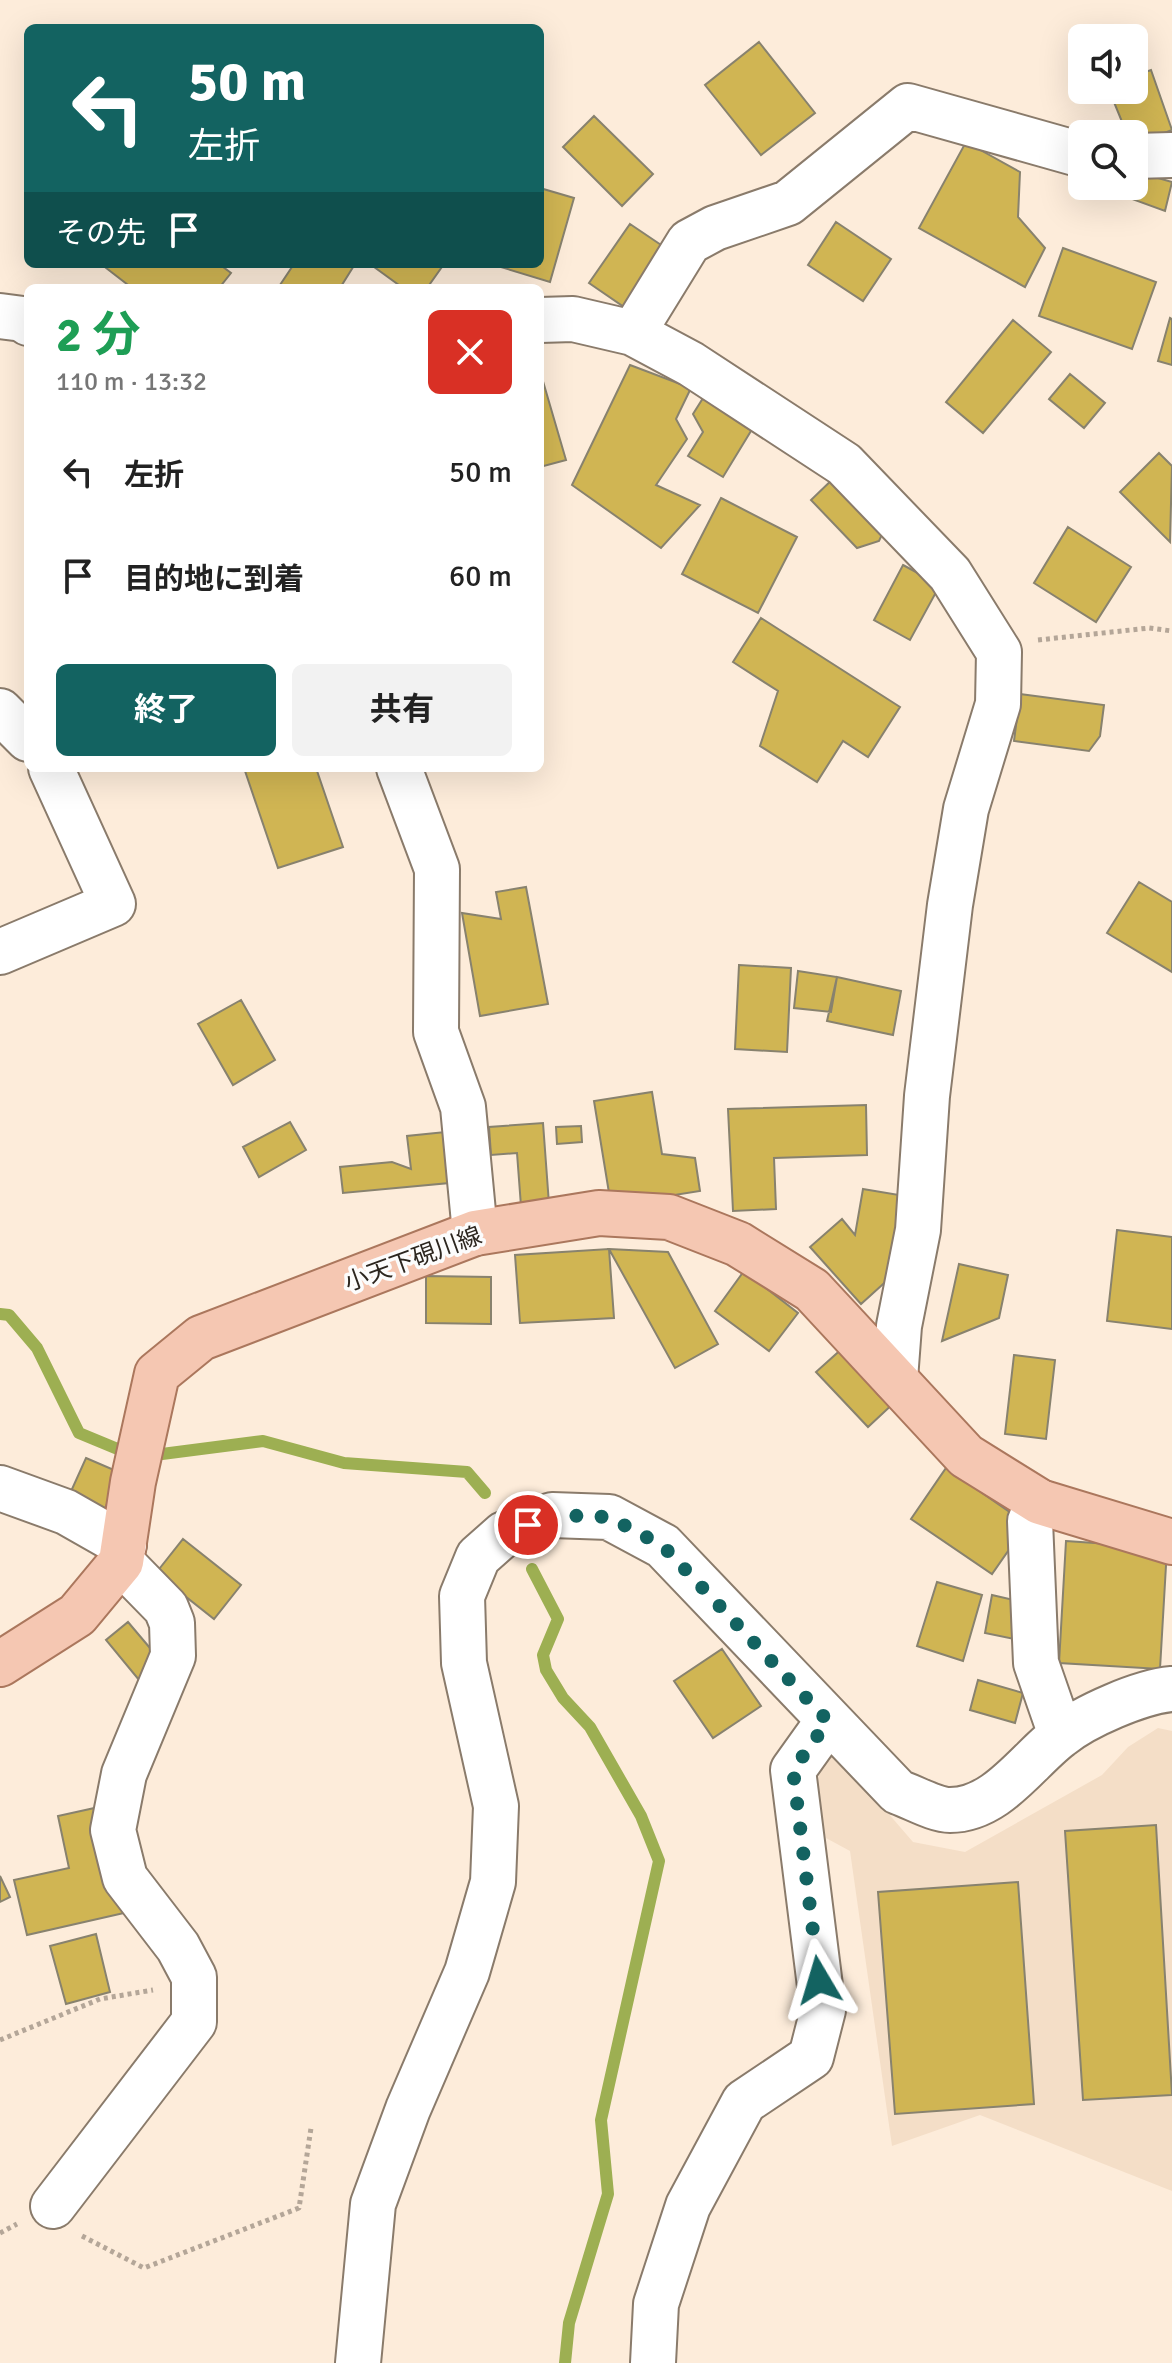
<!DOCTYPE html>
<html lang="ja">
<meta charset="utf-8">
<style>
body{margin:0;font-family:Signika,"Noto Sans JP",sans-serif;background:#f2f2f2;color:#222;height:100vh;display:flex;flex-direction:column;font-size:30px;white-space:nowrap}
*{box-sizing:border-box;margin:0}
p{font-size:26px;color:#767676}
.icon{flex:none;width:44px;height:44px;fill:none;stroke:currentColor;stroke-width:2;stroke-linecap:round;stroke-linejoin:round}
.map{position:relative;flex:1;overflow:hidden}
.side{position:absolute;left:24px;top:284px;width:520px;height:488px;display:flex;flex-direction:column;background:#fff;border-radius:12px;box-shadow:0 8px 32px #0002}
.side>*{flex:none}
.hud{position:absolute;left:24px;top:24px;width:520px;height:244px;border-radius:12px;box-shadow:0 8px 32px #0002;background:#136361;color:#fff;overflow:hidden}
.tools{position:absolute;left:1068px;top:24px;display:grid;gap:16px}
.tools a{display:grid;place-items:center;width:80px;height:80px;border-radius:12px;background:#fff;box-shadow:0 8px 32px #0002;font-size:40px}
.pin{position:absolute;display:grid;place-items:center;width:68px;height:68px;color:#fff;margin:-34px;border:4px solid #fff;border-radius:50%;box-shadow:0 2px 8px #0007}
.me{position:absolute;width:88px;margin:-44px;rotate:353deg;stroke-linejoin:round;filter:drop-shadow(0 0 6px #0008)}
.turn{display:flex;align-items:center;gap:28px;height:168px;padding:0 32px;font-size:36px}
.turn .icon{width:104px;height:104px;stroke-width:2.5}
.turn b{display:block;font-size:56px;line-height:68px}
.then{display:flex;align-items:center;height:76px;padding:0 32px;background:#0003;gap:16px;font-size:30px}
.round{display:grid;place-items:center;flex:none;width:84px;height:84px;border-radius:12px;background:#f2f2f2}
.headline{display:flex;align-items:center;justify-content:space-between;height:136px;padding:0 32px}
h1{font-size:48px;font-weight:700;line-height:60px;color:#1e9e55}
.primary-button{display:flex;gap:16px;margin-top:auto;padding:16px 32px}
.primary-button a{flex:1;height:92px;border-radius:12px;background:#136361;color:#fff;font-size:32px;font-weight:700;line-height:92px;text-align:center}
.primary-button a+a{background:#f2f2f2;color:#222}
ul{padding:0;list-style:none}
li{display:flex;align-items:center;gap:24px;height:104px;padding:0 32px}
li div{flex:1}
li b{display:block;font-size:30px}
li em{font-style:normal}
.map>svg:first-child{display:block}
</style>
<div class="map">
<svg width="1172" height="2363" viewBox="0 0 1172 2363">
<rect width="100%" height="100%" fill="#fdecda"/>
<path fill="#f4dec7" d="M1158 1728 1172 1731V2191L980 2115 892 2146 850 1851 826 1838 814 1795 823 1758 837 1754 913 1842 965 1852 1102 1775 1128 1747Z"/>
<g fill="none" stroke-linecap="round" stroke-linejoin="round">
<path stroke="#9daf52" stroke-width="12" d="M0 1314 9 1315 37 1348 79 1433 120 1450
M162 1454 263 1441 344 1463 467 1472 485 1493
M532 1569 558 1619 543 1655 546 1670 563 1698 590 1727 641 1816 659 1861 601 2120 608 2194 569 2323 565 2363"/>
</g>
<path fill="#d0b553" stroke="#88826e" stroke-width="2" d="M759 42 815 113 761 155 705 85Z
M1151 70 1172 130 1134 145V134H1127L1109 90H1134V76Z
M594 116 653 174 622 206 563 147Z
M966 142 1020 172 1018 217 1045 248 1025 287 919 228Z
M1134 171 1172 182 1165 211 1121 195 1124 186H1134Z
M540 188 574 198 550 282 491 264H540Z
M836 222 891 259 863 301 808 265Z
M630 224 667 249 627 309 589 283Z
M1063 248 1156 282 1132 349 1039 316Z
M101 264H219L231 273 219 288H132Z
M294 264H355L340 288H278Z
M370 264H444L427 288H403Z
M1170 318 1172 319V365L1158 361Z
M1013 320 1051 352 983 433 946 402Z
M630 365 691 388 676 419 687 439 656 485 700 505 661 548 572 485Z
M540 371 566 460 540 467Z
M1070 374 1105 403 1084 428 1049 399Z
M705 395 754 426 723 477 688 456 703 432 693 414Z
M1159 453 1172 466 1170 542 1120 492Z
M838 474 886 526 879 541 857 548 811 500Z
M721 498 797 537 758 613 682 574Z
M1068 527 1131 567 1096 622 1034 583Z
M903 565 940 585 910 640 874 620Z
M761 618 900 707 868 757 843 741 817 782 760 746 778 691 733 662Z
M1020 694 1104 705 1100 736 1089 751 1014 741Z
M244 768H316L343 847 278 868Z
M1139 882 1172 902V972L1107 933Z
M526 887 548 1004 480 1016 462 913 501 919 496 892Z
M739 965 791 968 787 1052 735 1049Z
M798 971 837 977 831 1012 794 1008Z
M837 977 901 991 893 1035 827 1021Z
M241 1000 275 1060 233 1085 198 1024Z
M652 1092 662 1154 695 1158 700 1191 611 1205 594 1101Z
M866 1105 867 1155 774 1158 776 1209 733 1211 728 1109Z
M290 1122 306 1150 259 1177 243 1147Z
M543 1123 549 1204 521 1206 517 1153 491 1155 489 1127Z
M581 1126 582 1142 557 1144 556 1127Z
M455 1131 460 1182 343 1193 340 1167 392 1162 411 1169 407 1136Z
M863 1189 905 1196 892 1276 861 1304 810 1247 842 1219 855 1235Z
M1117 1230 1172 1237V1329L1107 1321Z
M609 1249 614 1318 520 1323 515 1255Z
M609 1249 668 1252 718 1344 675 1368Z
M959 1264 1008 1275 999 1318 942 1341Z
M744 1271 798 1313 769 1351 715 1311Z
M426 1276 491 1277V1324L426 1323Z
M845 1346 896 1401 868 1427 816 1372Z
M1014 1355 1055 1360 1046 1439 1005 1434Z
M86 1458 121 1473 103 1513 68 1498Z
M946 1468 1027 1524 992 1574 911 1519Z
M183 1539 241 1585 214 1619 156 1573Z
M1066 1541 1167 1548 1160 1669 1059 1663Z
M937 1582 982 1595 963 1661 917 1646Z
M992 1595 1027 1603 1019 1640 985 1633Z
M128 1622 166 1667 144 1686 106 1640Z
M722 1649 761 1706 713 1738 674 1681Z
M978 1680 1023 1693 1015 1723 970 1710Z
M99 1807 124 1913 27 1935 14 1880 69 1868 58 1816Z
M1156 1825 1172 2095 1083 2100 1065 1831Z
M0 1876 10 1897 0 1902Z
M1018 1882 1034 2104 895 2114 878 1892Z
M96 1934 110 1992 66 2004 50 1946Z"/>
<g fill="none" stroke-linecap="round" stroke-linejoin="round">
<g stroke="#8a7b6b" stroke-width="48">
<path id="minor" d="M1134 156 1172 155
M0 316 23 319 28 323
M540 320 573 319 633 333 691 364 844 464 950 574 999 652 998 704 966 809 950 905 927 1096 918 1230 899 1326 895 1379
M633 333 689 242 715 228 788 203 908 106 1082 155
M0 711 28 739
M399 768 437 869 436 1032 463 1107 475 1233
M0 952 113 904 51 768
M0 1488 66 1512 124 1545
M1040 1502 1030 1521 1036 1663 1061 1735
M53 2206 194 2022V1977L178 1947 125 1878 113 1830 124 1774 173 1656 172 1623 166 1608 121 1562
M358 2363 373 2204 408 2109 467 1972 493 1882 496 1806 464 1663 462 1596 478 1557 504 1534 552 1515 609 1517 663 1546 898 1792C913 1797 935 1810 950 1810 997 1810 1027 1761 1060 1736 1085 1716 1140 1692 1172 1689
M653 2363 656 2304 688 2206 744 2102 811 2057 823 2010 793 1770 828 1721"/>
</g>
<g stroke="#ab775d" stroke-width="48">
<path id="major" d="M0 1664 77 1615 121 1562 133 1482 157 1374 201 1338 475 1233 599 1213 669 1217 738 1244 812 1290 966 1456 1040 1502 1172 1542"/>
</g>
<path stroke="#b4a698" stroke-width="5" stroke-dasharray="4 4" stroke-linecap="butt" d="M1038 640 1149 628 1172 631
M0 2040 100 1999 153 1990
M0 2233 17 2224
M82 2236 144 2268 299 2208 311 2128"/>
<use href="#minor" stroke="#fff" stroke-width="44"/>
<use href="#major" stroke="#f5c7b2" stroke-width="44"/>
</g>
<g fill="none" stroke-linecap="round" stroke-linejoin="round">
<path stroke="#136361" stroke-width="14" stroke-dasharray="0 25.2" d="M528 1525 552 1515 609 1517 663 1546 828 1721 793 1770 819 1980"/>
</g>
<g text-anchor="middle" dominant-baseline="central" stroke-width="7" stroke-linejoin="round" paint-order="stroke">
<g font-size="24" fill="#2c261f" stroke="#fcfcfc">
<text transform="translate(413 1259) rotate(-20)">小天下硯川線</text>
</g>
</g>
</svg>
<div class="tools">
<a><svg class="icon" aria-label="sound" viewBox="0 0 24 24"><path d="M4 9h4l5-4v14l-5-4H4zM17 9q2 3 0 6"/></svg></a>
<a><svg class="icon" aria-label="search" viewBox="0 0 24 24"><circle cx="10" cy="10" r="6"/><path d="M15 15l6 6"/></svg></a>
</div>
<div class="pin" style="left:528px;top:1525px;background:#d93025"><svg class="icon" aria-label="arrive" viewBox="0 0 24 24"><path d="M6 21V4h12l-3 4 3 4H6"/></svg></div>
<svg class="me" style="left:819px;top:1980px" viewBox="-20 -20 40 40"><path d="M0-17L14 15 0 8-14 15z" fill="#136361" stroke="#fff" stroke-width="4"/></svg>
<div class="hud">
<div class="turn"><svg class="icon" aria-label="left" viewBox="0 0 24 24"><path d="M17 20v-9H6M10 6l-5 5 5 5"/></svg><div><b>50 m</b>左折</div></div>
<div class="then">その先<svg class="icon" aria-label="arrive" viewBox="0 0 24 24"><path d="M6 21V4h12l-3 4 3 4H6"/></svg></div>
</div>
<section class="side">
<div class="headline"><div><h1>2 分</h1><p>110 m · 13:32</p></div><a class="round" style="background:#d93025;color:#fff"><svg class="icon" aria-label="close" viewBox="0 0 24 24"><path d="M6 6l12 12M18 6L6 18"/></svg></a></div>
<ul>
<li><svg class="icon" aria-label="left" viewBox="0 0 24 24"><path d="M17 20v-9H6M10 6l-5 5 5 5"/></svg><div><b>左折</b></div><em>50 m</em></li>
<li><svg class="icon" aria-label="arrive" viewBox="0 0 24 24"><path d="M6 21V4h12l-3 4 3 4H6"/></svg><div><b>目的地に到着</b></div><em>60 m</em></li>
</ul>
<div class="primary-button"><a>終了</a><a>共有</a></div>
</section>
</div>
